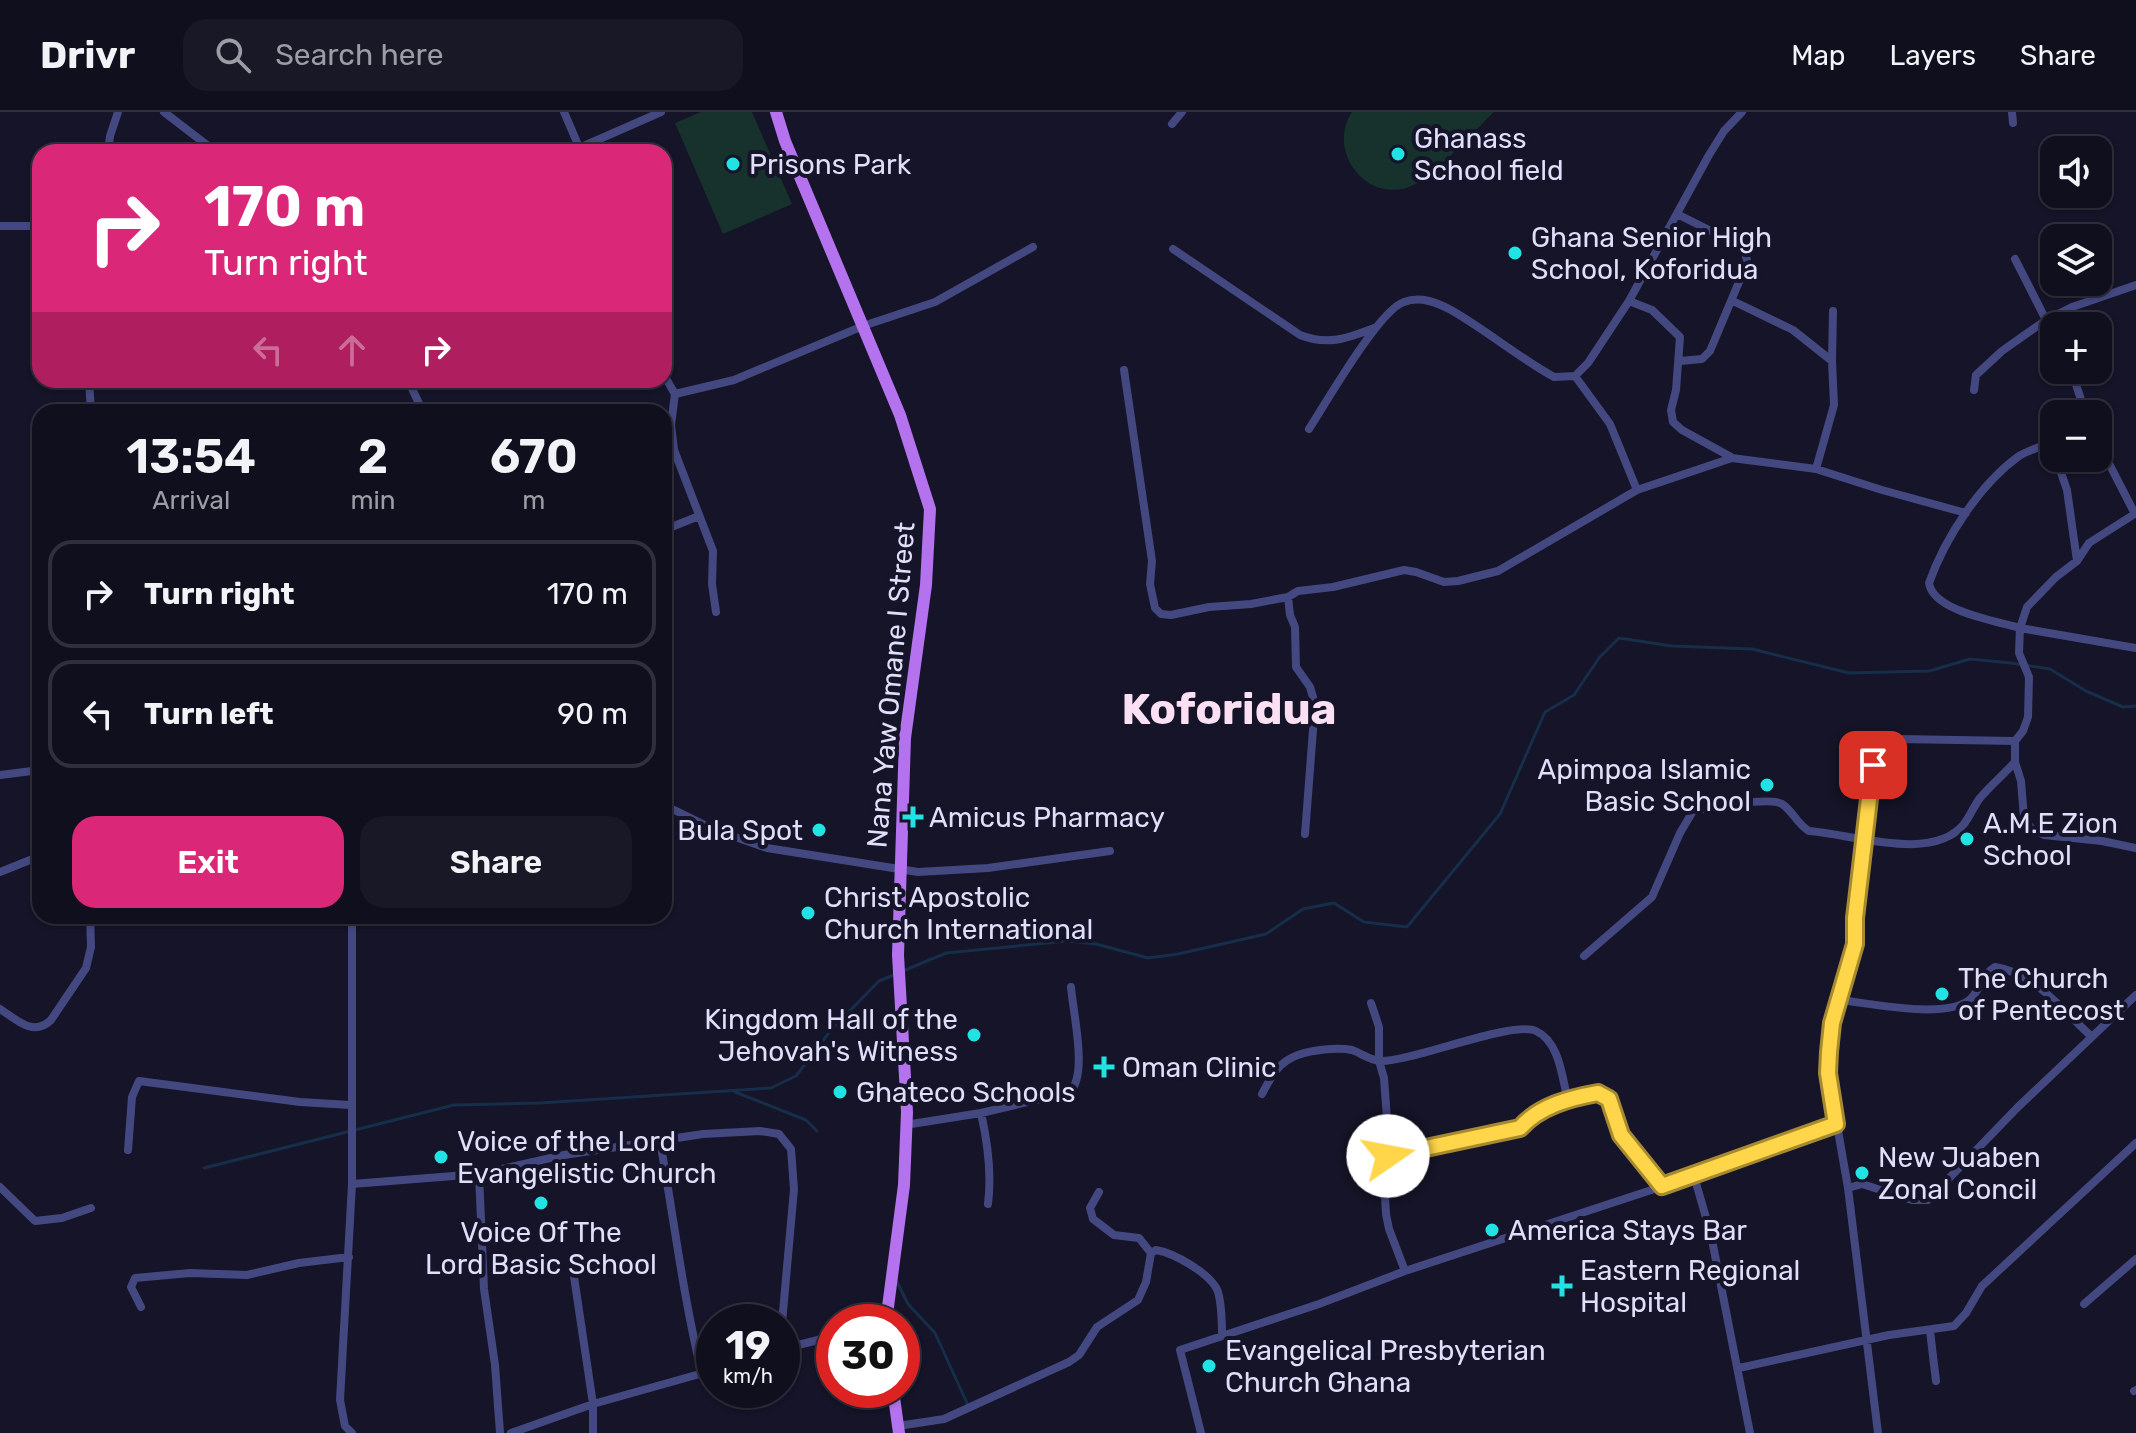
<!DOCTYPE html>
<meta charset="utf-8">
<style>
body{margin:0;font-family:Rubik,sans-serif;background:#191827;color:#f1f3f6;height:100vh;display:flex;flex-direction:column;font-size:30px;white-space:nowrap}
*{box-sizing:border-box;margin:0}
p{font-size:26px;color:#9c9ca4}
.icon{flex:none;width:44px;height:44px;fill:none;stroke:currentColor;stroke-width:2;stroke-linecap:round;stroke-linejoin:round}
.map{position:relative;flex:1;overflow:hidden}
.details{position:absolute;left:32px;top:292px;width:640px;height:520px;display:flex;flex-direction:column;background:#100f1e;border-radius:24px;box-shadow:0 2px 6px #0004,0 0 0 2px #302f3c}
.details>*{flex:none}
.guide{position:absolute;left:32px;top:32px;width:640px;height:244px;border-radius:24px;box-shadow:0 2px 6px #0004,0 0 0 2px #302f3c;background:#db2777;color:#fff;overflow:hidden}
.buttons{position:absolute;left:2040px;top:24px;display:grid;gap:16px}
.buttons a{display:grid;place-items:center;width:72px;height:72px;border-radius:16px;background:#100f1e;box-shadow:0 2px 6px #0004,0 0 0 2px #302f3c;font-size:40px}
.speed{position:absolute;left:696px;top:1192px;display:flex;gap:16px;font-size:40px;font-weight:700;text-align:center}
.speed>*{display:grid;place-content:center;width:104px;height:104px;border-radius:50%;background:#100f1e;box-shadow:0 2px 6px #0004,0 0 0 2px #302f3c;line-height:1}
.speed small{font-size:20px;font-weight:400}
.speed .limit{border:12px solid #d22;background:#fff;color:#111}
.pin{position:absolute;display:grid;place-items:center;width:68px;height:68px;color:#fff;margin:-34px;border-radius:16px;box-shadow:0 4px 12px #0006}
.me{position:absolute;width:88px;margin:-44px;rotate:78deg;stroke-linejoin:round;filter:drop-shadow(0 0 6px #0008)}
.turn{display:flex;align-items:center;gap:28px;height:168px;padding:0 40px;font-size:36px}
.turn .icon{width:104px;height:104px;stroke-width:2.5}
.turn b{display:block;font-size:56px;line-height:68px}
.lanes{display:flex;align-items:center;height:76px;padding:0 40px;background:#0003;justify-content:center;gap:40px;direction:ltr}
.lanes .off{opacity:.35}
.eta{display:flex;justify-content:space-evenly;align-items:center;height:136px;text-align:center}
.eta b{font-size:48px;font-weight:600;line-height:56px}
.action{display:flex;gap:16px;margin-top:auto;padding:16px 40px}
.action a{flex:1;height:92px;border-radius:24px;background:#db2777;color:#fff;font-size:32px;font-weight:600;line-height:92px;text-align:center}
.action a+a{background:#191827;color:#f1f3f6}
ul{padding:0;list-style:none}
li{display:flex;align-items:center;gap:24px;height:108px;margin:0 16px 12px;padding:0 24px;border:4px solid #302f3c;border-radius:24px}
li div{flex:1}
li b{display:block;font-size:30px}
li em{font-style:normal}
header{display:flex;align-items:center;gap:48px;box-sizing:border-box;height:112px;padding:0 40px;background:#100f1e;border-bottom:2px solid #302f3c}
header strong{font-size:38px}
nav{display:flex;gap:44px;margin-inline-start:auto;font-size:28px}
.search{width:560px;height:72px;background:#191827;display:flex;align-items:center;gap:20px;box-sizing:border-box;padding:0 28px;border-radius:24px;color:#9c9ca4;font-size:30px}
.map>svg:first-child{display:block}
</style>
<header>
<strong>Drivr</strong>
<div class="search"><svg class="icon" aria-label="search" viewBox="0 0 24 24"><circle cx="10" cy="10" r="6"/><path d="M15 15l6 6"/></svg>Search here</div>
<nav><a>Map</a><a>Layers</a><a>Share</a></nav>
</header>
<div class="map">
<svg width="2136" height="1321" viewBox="0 0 2136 1321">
<rect width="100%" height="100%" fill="#151428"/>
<path fill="#17312d" d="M701 0H752L792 92 723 122 675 11Z
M1352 0H1494C1474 19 1438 60 1416 72 1370 96 1325 41 1352 0Z"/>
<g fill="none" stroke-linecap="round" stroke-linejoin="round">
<path stroke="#162e49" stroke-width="3" d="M903 859 946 841 1068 829 1096 832 1148 846 1178 842 1266 822 1303 797 1334 791 1364 810 1407 815 1500 702 1545 600 1574 583 1599 546 1619 526 1672 534 1752 537 1849 561 1929 559 1970 547 2011 551 2050 557 2086 579 2123 595 2136 594
M735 980 806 1008 817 1019
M204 1056 454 993 540 991 771 976 796 964 831 918 879 869 896 862
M897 1170 908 1192 935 1221 967 1291"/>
<path stroke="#444881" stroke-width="8" d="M164 0 216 40
M564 0 579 35
M2012 0 2013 11
M1172 12 1182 0
M108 40 110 24 118 0
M570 40 661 0
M1677 102 1743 135 1747 148 1744 158 1710 239 1702 247 1680 249
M0 114H40
M1173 137 1300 223C1328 234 1348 226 1374 216
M2015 147 2046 208
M1629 189 1652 198 1680 225 1676 278 1671 298 1673 310 1682 318 1731 345
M1733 189 1793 218 1832 249 1834 293 1816 357
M1832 249 1833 199
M1124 258 1152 449 1150 472 1155 496 1161 502 1171 503 1209 495 1251 492 1288 485 1298 479 1333 475 1404 458 1416 460 1444 470 1458 469 1498 459 1637 378 1732 346 1816 357 1882 378 1966 401
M2071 258 2086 302
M664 263 675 282 671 313 674 338 713 439 712 472 716 500
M1575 264 1610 312 1637 378
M89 268 91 300
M408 268 423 300
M1974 278 1976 263 2002 239 2046 208 2072 195 2136 173
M675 282 734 268 863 214 935 190 1033 135
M1309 317C1326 291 1379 198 1404 190 1420 184 1436 190 1451 198 1486 218 1518 245 1554 265L1575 264 1588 251 1629 189 1709 43 1724 19 1742 0
M2054 329C2043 334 2029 338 2019 344 1980 372 1945 426 1929 471 1933 499 1996 509 2020 516L2027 495 2056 465 2077 449 2089 431 2136 401
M2098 330 2135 402
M2056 346 2067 378 2077 449
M664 418 699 404
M1288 485 1290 503 1295 515 1296 555 1310 575 1315 592 1305 722
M2015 629V650L2021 669 2024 706 2032 717 2044 723 2102 729 2136 736
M0 663 40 658
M664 693 715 718 767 736 918 760 988 756 1110 739
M0 760 40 744
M1584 844 1652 785 1680 721 1693 699C1709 696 1769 684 1782 692 1793 699 1797 712 1809 719 1852 722 1932 751 1964 712 1970 704 1974 694 1980 686 1991 673 2004 662 2015 650
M1839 888C1870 891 1942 907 1968 889 1980 881 1980 864 1995 855 2035 861 2062 898 2091 924
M1371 891 1379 915V949L1384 966 1389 1034 1384 1066 1386 1102 1389 1117 1405 1159
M0 897C17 908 33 925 51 908L86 856 91 835 90 804
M1262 982C1271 965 1278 950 1298 943 1312 938 1337 935 1352 938 1361 941 1371 949 1381 949 1414 949 1513 908 1536 919 1560 930 1562 966 1568 989
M981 1001C988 1032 992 1061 988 1092
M905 1013 981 1001 1070 980C1088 962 1073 901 1071 875
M660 1029C674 1107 683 1185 702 1262
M128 1038 132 985 139 969 300 990 350 993
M1388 1044 1520 1016C1539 994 1570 986 1598 981L1609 987 1621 1023 1662 1074
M479 1062 484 1177 495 1253 500 1321
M1694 1064 1711 1123 1750 1321
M352 1072 479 1062 564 1043 703 1022 760 1019 779 1022 791 1037 794 1077 782 1211
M0 1075 35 1109 62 1106 91 1096
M1848 1076 1862 1072 1912 1088H1928L2017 996 2136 883
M1151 1141 1156 1138C1174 1141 1212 1162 1218 1180 1222 1194 1222 1210 1222 1224
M573 1158 593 1292V1321
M2084 1192 2136 1147
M141 1195 131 1175 135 1166 190 1161 247 1163 299 1151 349 1145
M1930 1219 1936 1269
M782 1237 834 1224
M1739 1256 1889 1223 1954 1214 1966 1201 1982 1174 2136 1031
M2134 1279 2136 1278
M898 1314 944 1307 1069 1250 1079 1243 1097 1215 1138 1188 1146 1170 1151 1141 1139 1126 1114 1123 1093 1107 1090 1096 1099 1080
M352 1321 345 1314 340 1288 352 1072V804
M511 1321 593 1292 714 1258
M1201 1321 1180 1238 1319 1192 1405 1159 1694 1064 1836 1012
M1878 1321 1848 1076 1828 961 1832 911 1855 832V806L1873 653 1879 640 1898 627 2015 629 2023 619 2028 605 2029 565 2019 541 2020 516 2136 536"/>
<path stroke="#b472ee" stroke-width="12" d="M776 0 785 29 900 303 930 397 926 473 905 626 898 843 907 1000 904 1073 886 1210
M893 1278 899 1321"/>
</g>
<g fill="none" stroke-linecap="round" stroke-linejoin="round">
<g stroke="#a68a30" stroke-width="20">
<path id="route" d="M1388 1044 1520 1016C1539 994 1570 986 1598 981L1609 987 1621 1023 1662 1074 1836 1012 1828 961 1829 940 1832 911 1855 832V806L1873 653"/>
</g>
<use href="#route" stroke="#ffd54a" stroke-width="14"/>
</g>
<g fill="#21e3e4" stroke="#151428" stroke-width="3">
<circle cx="1398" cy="42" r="8"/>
<circle cx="733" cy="52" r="8"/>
<circle cx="1515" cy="141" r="8"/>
<circle cx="1767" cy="673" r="8"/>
<path d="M909 693h8v8h8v8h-8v8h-8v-8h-8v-8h8z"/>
<circle cx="819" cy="718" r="8"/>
<circle cx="1967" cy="727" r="8"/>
<circle cx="808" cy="801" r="8"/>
<circle cx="1942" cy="882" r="8"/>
<circle cx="974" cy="923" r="8"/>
<path d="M1100 943h8v8h8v8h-8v8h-8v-8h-8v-8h8z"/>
<circle cx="840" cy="980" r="8"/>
<circle cx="441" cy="1045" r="8"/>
<circle cx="1862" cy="1061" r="8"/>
<circle cx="541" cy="1091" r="8"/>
<circle cx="1492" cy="1118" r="8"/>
<path d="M1558 1162h8v8h8v8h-8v8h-8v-8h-8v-8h8z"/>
<circle cx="1209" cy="1254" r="8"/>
</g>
<g text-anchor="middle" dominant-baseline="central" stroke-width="8" stroke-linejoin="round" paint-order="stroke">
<g font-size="28" fill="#dfdefb" stroke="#151428" text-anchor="start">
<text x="1414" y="26">Ghanass<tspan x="1414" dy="32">School field</tspan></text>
<text x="749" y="52">Prisons Park</text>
<text x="1531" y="125">Ghana Senior High<tspan x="1531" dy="32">School, Koforidua</tspan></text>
<text x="1751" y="657" text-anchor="end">Apimpoa Islamic<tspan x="1751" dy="32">Basic School</tspan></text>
<text x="929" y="705">Amicus Pharmacy</text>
<text x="1983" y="711">A.M.E Zion<tspan x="1983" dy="32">School</tspan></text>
<text x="803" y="718" text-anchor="end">Bula Spot</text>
<text x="824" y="785">Christ Apostolic<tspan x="824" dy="32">Church International</tspan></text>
<text x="1958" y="866">The Church<tspan x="1958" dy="32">of Pentecost</tspan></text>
<text x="958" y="907" text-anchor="end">Kingdom Hall of the<tspan x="958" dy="32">Jehovah's Witness</tspan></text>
<text x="1122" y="955">Oman Clinic</text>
<text x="856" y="980">Ghateco Schools</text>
<text x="457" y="1029">Voice of the Lord<tspan x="457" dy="32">Evangelistic Church</tspan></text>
<text x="1878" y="1045">New Juaben<tspan x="1878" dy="32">Zonal Concil</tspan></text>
<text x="1508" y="1118">America Stays Bar</text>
<text x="541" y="1120" text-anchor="middle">Voice Of The<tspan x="541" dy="32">Lord Basic School</tspan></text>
<text x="1580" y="1158">Eastern Regional<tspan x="1580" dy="32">Hospital</tspan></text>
<text x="1225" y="1238">Evangelical Presbyterian<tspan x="1225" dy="32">Church Ghana</tspan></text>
</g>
<g font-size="28" fill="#dfdefb" stroke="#151428">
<text transform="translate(891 573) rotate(-85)">Nana Yaw Omane I Street</text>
</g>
<g font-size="44" font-weight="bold" fill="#fbe0f4" stroke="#151428">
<text x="1229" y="597">Koforidua</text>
</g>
</g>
</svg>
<div class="buttons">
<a><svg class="icon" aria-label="sound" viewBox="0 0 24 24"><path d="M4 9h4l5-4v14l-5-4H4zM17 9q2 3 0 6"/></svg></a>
<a><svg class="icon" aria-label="layers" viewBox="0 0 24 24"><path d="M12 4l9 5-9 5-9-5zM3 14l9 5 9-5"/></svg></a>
<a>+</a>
<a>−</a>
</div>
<div class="speed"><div>19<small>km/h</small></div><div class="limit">30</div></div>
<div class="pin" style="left:1873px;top:653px;background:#d93025"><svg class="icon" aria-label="arrive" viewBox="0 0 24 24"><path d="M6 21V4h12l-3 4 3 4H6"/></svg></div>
<svg class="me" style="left:1388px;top:1044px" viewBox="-20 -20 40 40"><circle r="19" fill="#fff"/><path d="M0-13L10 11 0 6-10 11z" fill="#ffd54a"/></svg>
<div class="guide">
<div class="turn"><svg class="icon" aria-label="right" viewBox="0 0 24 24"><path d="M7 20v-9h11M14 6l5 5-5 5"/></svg><div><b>170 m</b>Turn right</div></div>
<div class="lanes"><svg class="icon off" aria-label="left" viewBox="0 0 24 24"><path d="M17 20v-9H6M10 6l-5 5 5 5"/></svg><svg class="icon off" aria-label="ahead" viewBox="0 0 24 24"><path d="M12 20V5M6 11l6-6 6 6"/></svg><svg class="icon" aria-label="right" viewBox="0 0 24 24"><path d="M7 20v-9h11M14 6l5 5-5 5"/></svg></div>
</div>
<section class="details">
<div class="eta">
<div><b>13:54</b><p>Arrival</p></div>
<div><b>2</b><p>min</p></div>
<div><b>670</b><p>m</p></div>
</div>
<ul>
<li><svg class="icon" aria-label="right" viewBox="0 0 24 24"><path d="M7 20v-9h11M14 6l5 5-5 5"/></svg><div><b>Turn right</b></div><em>170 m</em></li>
<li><svg class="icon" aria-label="left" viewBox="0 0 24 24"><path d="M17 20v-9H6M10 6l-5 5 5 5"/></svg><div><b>Turn left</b></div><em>90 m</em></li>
</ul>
<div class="action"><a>Exit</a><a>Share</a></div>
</section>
</div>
